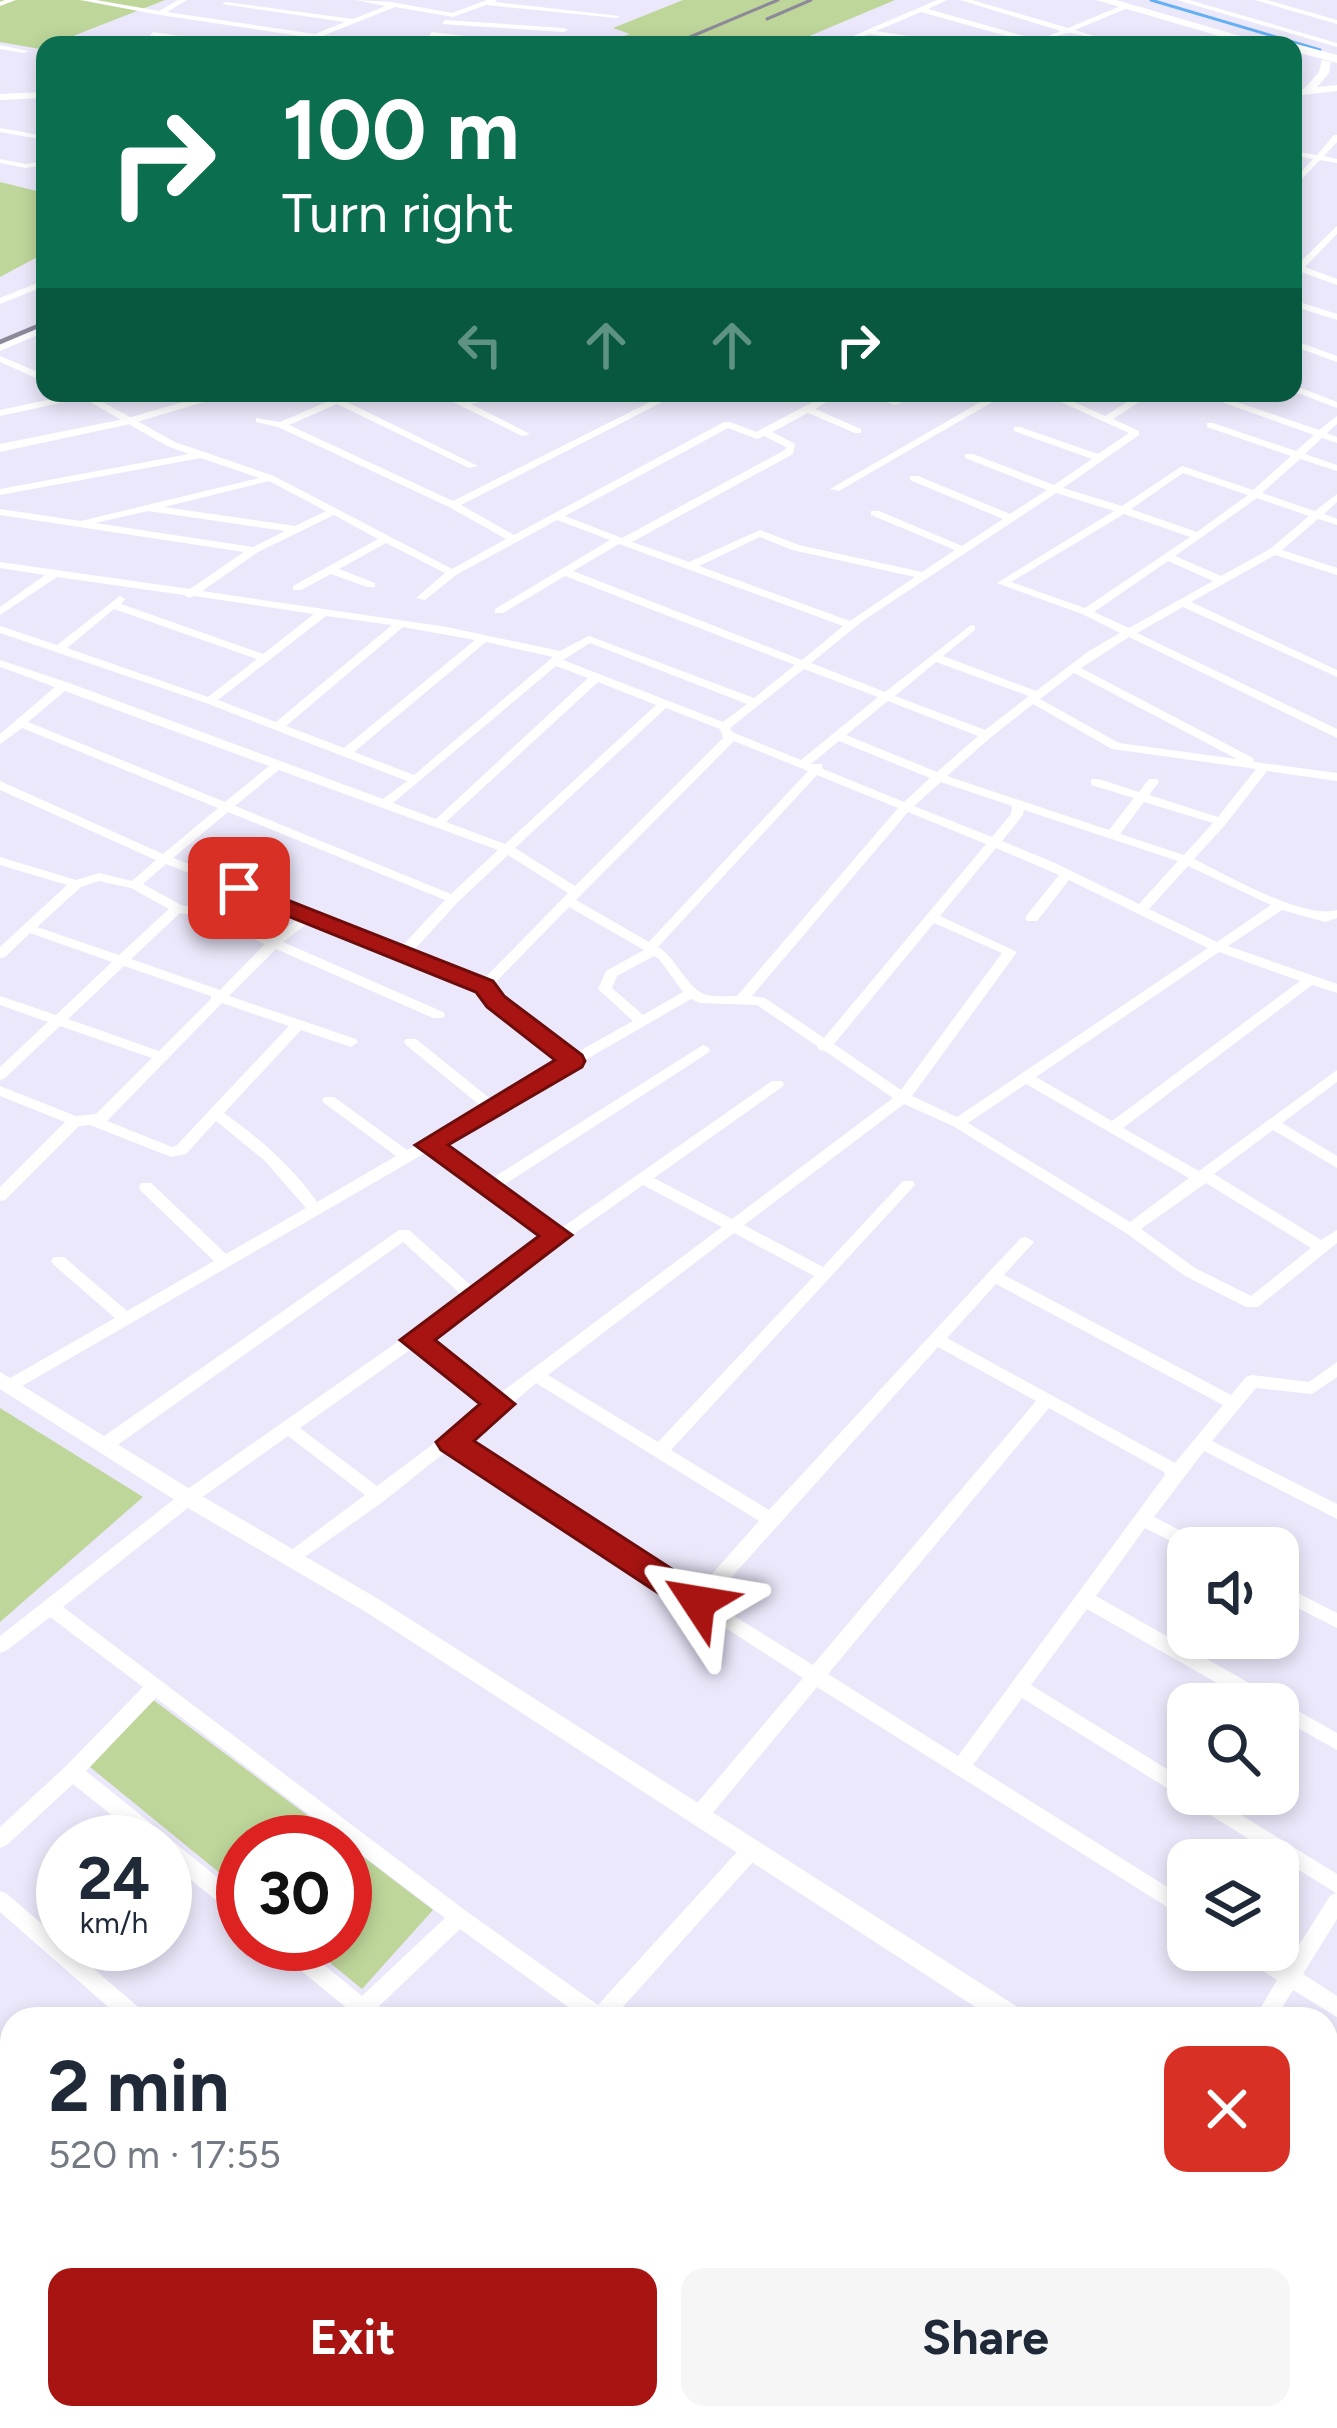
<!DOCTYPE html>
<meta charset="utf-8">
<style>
body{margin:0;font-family:Figtree,sans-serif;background:#f6f6f7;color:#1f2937;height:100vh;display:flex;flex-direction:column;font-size:45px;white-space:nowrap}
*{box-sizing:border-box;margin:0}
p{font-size:39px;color:#747a83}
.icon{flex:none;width:66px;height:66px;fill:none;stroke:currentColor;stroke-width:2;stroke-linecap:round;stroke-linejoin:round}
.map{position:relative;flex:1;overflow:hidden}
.drawer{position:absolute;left:0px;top:2007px;width:1338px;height:423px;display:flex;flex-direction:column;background:#fff;border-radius:36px 36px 0 0;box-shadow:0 6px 18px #0003}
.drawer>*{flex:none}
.hud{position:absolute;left:36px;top:36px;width:1266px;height:366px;border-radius:24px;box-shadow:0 6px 18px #0003;background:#0b6e4f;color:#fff;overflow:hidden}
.fabs{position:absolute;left:1167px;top:1527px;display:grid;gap:24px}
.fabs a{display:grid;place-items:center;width:132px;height:132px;border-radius:24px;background:#fff;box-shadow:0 6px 18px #0003;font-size:60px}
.speed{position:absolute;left:36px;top:1815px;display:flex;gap:24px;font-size:60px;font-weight:700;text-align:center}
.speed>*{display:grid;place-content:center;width:156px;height:156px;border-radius:50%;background:#fff;box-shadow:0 6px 18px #0003;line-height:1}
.speed small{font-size:30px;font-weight:400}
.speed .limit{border:18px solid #d22;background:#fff;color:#111}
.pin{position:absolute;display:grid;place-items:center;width:102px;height:102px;color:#fff;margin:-51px;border-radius:24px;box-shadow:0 6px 18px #0006}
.me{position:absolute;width:132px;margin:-66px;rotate:303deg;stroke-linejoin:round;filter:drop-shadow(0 0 9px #0008)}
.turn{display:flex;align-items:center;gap:42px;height:252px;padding:0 48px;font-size:54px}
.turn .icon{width:156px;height:156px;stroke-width:2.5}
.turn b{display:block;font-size:84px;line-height:102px}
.lanes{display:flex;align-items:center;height:114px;padding:0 48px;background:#0003;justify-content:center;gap:60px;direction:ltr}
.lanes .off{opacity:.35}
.round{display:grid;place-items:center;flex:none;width:126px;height:126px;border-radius:24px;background:#f6f6f7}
.overview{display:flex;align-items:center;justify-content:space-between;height:204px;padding:0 48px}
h1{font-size:72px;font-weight:700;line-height:90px}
.primary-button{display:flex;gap:24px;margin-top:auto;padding:24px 48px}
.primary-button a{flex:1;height:138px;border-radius:24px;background:#a81411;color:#fff;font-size:48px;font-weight:700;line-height:138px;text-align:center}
.primary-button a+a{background:#f6f6f7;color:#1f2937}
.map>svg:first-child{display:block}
</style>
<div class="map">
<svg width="1337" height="2428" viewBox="0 0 1337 2428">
<rect width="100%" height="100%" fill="#ebe8fb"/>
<path fill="#bed69a" d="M0 0H165L40 49 0 42Z
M683 0H895L788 45H596L630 34 613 28Z
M0 182 45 193V253L0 277Z
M0 1408 143 1497 0 1622Z
M152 1699 343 1842H243V1892L90 1767Z
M345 1843 433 1910 362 1989 307 1944H345Z"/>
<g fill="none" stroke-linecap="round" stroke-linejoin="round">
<path stroke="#63b0f3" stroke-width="3" d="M1151 0 1320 50"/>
<path fill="#fff" fill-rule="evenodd" d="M5 0H16L0 6V2Z
M80 0H96L159 11 178 0H187L167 12 315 34 345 22 222 4 226 2 353 19 386 6 355 0 391 2 452 13 487 0H497L495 2 620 16 616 18 486 5 453 17 395 7 300 45H290L307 37 160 15Z
M937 0H947L928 9 1038 40 1061 31 960 0H972L1068 28 1123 5 1130 7 1075 30 1121 45C1103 45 1085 33 1069 33 1055 34 1044 45 1029 45L1031 43 921 12 876 31 967 45H947L869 34 842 45H832Z
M1177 0H1189L1337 43V47Z
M1255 0H1267L1337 20V24Z
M445 20 564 28 568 30 564 32 442 24Z
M153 32 228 43 232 45H213L150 36Z
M432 32 490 39 494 41 490 43 429 36Z
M0 45 28 51 24 53 0 49Z
M0 128 45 136V140L0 132Z
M1334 135H1337V142L1324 156 1337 159V163L1320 160 1293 188V181L1313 159 1293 155V151L1317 155Z
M0 159 26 164 45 161V165L26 168 0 163Z
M1337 226V234L1305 267 1337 279V285L1293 269V265H1297Z
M45 280V286L0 304V298Z
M1293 300 1337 314V320L1293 306Z
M45 326V332L0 351V345Z
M1293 340 1337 356V362L1293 346Z
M0 356 45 375V382L0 362Z
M1293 385 1337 402V408L1293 391Z
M80 393H97L92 396 175 442 274 476 452 569 506 539 449 507 278 427 256 422V418L280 422 347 393H360L345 401 478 466 469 468 337 404 289 425 453 501 668 393H680L461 505 514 535 724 422H730L756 432 830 393H842L815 409 861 429V433H855L808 413 772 432 795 444 793 454 632 542 689 562 760 530 799 545 922 572 955 550 871 515V511H879L962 546 1003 519 910 480V476H918L1010 514 1047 490 965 458V454H973L1054 485 1092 459 1014 431V427H1020L1098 454 1129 433 1041 393H1054L1105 416 1141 393H1153L1113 419 1139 431V435L1063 488 1122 506 1182 466 1253 490 1291 456 1207 427V423H1213L1296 451 1314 435 1196 393H1210L1319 430 1337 416V424L1327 433 1337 437V443L1322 438 1305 454 1337 465V471L1300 459 1262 493 1315 511 1337 494V502L1324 514 1337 519V525L1318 519 1282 550 1337 568V575L1275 555 1191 602 1337 670V677L1183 607 1137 633 1337 729V738L1129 637 1081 668 1253 758 1254 762 1337 773V781L1267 771 1225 825 1194 859C1227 875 1303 920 1337 910V918L1325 922 1282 910 1228 946 1337 984V993L1312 985 1123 1128 1199 1171 1337 1070V1082L1282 1123 1337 1156V1168L1273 1130 1214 1174 1321 1240 1337 1230V1243L1258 1307H1246L1185 1276 1126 1233 953 1126 904 1104 744 1225 823 1267 903 1181H913L915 1185 671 1450 769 1510 989 1272 1021 1238 1026 1237 1034 1242 1004 1275 1231 1395 1246 1377 1252 1375 1309 1382 1337 1362V1377L1312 1394 1256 1388 1212 1441 1337 1504V1519L1204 1451 1154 1517 1205 1543 1208 1548H1188V1550L1145 1528 1096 1596 1337 1733V1750L1278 1717V1704H1254L1087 1609 1031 1685 1188 1782V1794H1207L1337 1874V1919L1303 1974 1337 1996V2017L1293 1990 1275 2019H1254L1277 1980 1242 1957 1239 1950H1266L1287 1964 1330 1896 1336 1893 1022 1698 973 1765 1188 1900V1920L817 1687 707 1820 700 1822 693 1820 691 1814 693 1808 803 1678 449 1449 384 1501 292 1566 286 1564 283 1559 286 1554 365 1495 288 1436 194 1503 63 1607 466 1911 598 2005 746 1842 753 1839 760 1842 763 1848 760 1854 612 2019H585L460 1929 377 2008 385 2019H342L348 2009 277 1951 274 1944H299L362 1996 445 1918 156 1698 86 1771 243 1898V1919L236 1916 165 1859V1842H145L73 1784 7 1845 0 1848V1827L66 1766 143 1687 50 1617 6 1651 0 1653V1636L182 1493 463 1296 403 1242 109 1451 103 1452 97 1451 95 1446 97 1441 399 1230H409L475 1289 549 1236 427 1152 17 1389H5L3 1385 5 1381 115 1318 54 1265 51 1261 54 1257H64L127 1311 214 1261 141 1191 139 1187 141 1183H151L226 1254 306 1208 264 1160 216 1121 186 1154 171 1157 90 1125 79 1126 5 1200 0 1201V1187L65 1122 0 1096V1086L76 1116 96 1114 152 1058 60 1026 5 1078 0 1080V1067L48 1022 0 1005V996L56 1015 112 962 30 933 5 957 0 958V947L67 885 0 865V857L76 880 99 873 132 881 156 860 0 790V781L163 854 218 808 22 728 0 744V734L55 687 0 667V660L69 683 383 799 407 781 206 703 0 633V626L57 645 120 596 125 599 121 604 263 654 314 614 194 596 189 598 184 595 57 577 0 615V607L45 575 0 568V562L190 589 244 552 0 515V509L81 521 259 478 201 458 0 495V489L189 454 167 446 83 398 0 416V410ZM728 428 757 439 764 436 786 447 785 450 622 538 565 516ZM1183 473 1248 495 1197 532 1131 509ZM269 481 326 511 295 526 164 507ZM1056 493 1114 511 997 583 1082 614 1120 633 1089 651 1036 691 943 656 975 630V626L971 625 885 692 811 663 864 620ZM1257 498 1309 516 1270 549 1221 576 1175 556ZM148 511 285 531 253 547 95 523ZM1124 514 1190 537 1085 608 1011 582ZM334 515 378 539 293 586V590H301L331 574 367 587H375V583L339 569 386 543 445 573 416 598 425 600 456 575 557 520 610 540 495 609V613H503L565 576 795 665 754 698 589 636 560 651 447 627 202 591 258 552ZM760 537 792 550 915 577 850 621 699 566ZM619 544 843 626 802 660 573 571ZM1168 561 1213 581 1129 628 1094 612ZM114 609 257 659 208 697 67 648ZM326 616 392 625 276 722 218 700ZM403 627 475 640 344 748 286 726ZM486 642 553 657 414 775 354 752ZM590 643 747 704 723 722 563 660ZM936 662 1029 696 985 730 895 696ZM556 666 588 678 436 819 393 803ZM804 669 878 697 801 760 732 732 730 728ZM1074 673 1237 759 1119 743 1040 699ZM598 682 656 705 505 844 446 822ZM65 691 269 766 225 802 28 722ZM888 701 978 736 937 772 846 735ZM1033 704 1112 749 1256 769 1218 817 1149 795 1159 782 1157 779H1149L1139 792 1099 779H1091V785L1134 798 1109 830 947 776 990 738ZM666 708 720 729 723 738 575 886 515 848ZM734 741 808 771 649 942 576 900ZM839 741 930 778 904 802 823 769 822 764H811ZM279 770 498 850 451 894 235 806ZM817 775 898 808 737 996C728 996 716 997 707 995 688 991 677 958 658 947ZM941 782 1012 806 1011 814 992 837 914 806ZM1144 802 1213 823 1184 855 1120 834ZM1024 810 1178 861 1139 904 1055 863 1002 841 1023 815ZM228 812 445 900 403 945 173 858ZM908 812 986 844 824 1038 765 998 752 996ZM996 848 1059 875 1027 915 1025 918 1027 921H1037L1069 880 1208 948 957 1117 912 1096 1017 952 940 916ZM508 855 568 893 483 980 414 950 458 902ZM166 864 301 916 273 938 209 910 181 905 143 884ZM1188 866 1271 905 1217 942 1149 909ZM99 881 131 888 169 909 119 955 37 927 81 887ZM569 907 644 950 606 971 598 989 633 1021 574 1054 501 999 492 986ZM180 913 201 916 265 944 220 990 131 959ZM312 920 400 954 480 989 491 1005 563 1061 493 1101 416 1039H406L404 1042 406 1045 482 1107 407 1150 334 1097H324L322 1100 324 1103 396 1156 317 1202C292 1166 259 1138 224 1113L301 1030 351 1047 358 1042 356 1039 229 996 276 949 433 1018H443L445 1015 443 1012 283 942ZM934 923 1002 953 901 1090 834 1044ZM1219 952 1300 981 1112 1121 1036 1077ZM654 956 659 959 683 992 643 1015 612 988 617 976ZM124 966 211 996V999L159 1051 68 1019ZM691 999 700 1003 757 1005 817 1046 819 1050 825 1051 893 1098 732 1219 654 1178 782 1087 784 1084 782 1081H772L560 1229 499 1188 708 1053 710 1050 708 1047 703 1045 488 1181 438 1145ZM222 1003 289 1026 176 1146 172 1147 107 1121ZM1026 1084 1189 1178 1130 1222 968 1123ZM1206 1183 1311 1248 1251 1296 1195 1268 1141 1229ZM643 1185 722 1227 499 1394 425 1339ZM734 1233 814 1276 658 1442 548 1375ZM996 1284 1223 1405 1175 1463 947 1338ZM414 1347 488 1403 377 1486 300 1428ZM938 1347 1036 1401 813 1665 710 1601ZM536 1383 759 1521 696 1592 461 1440 501 1410 507 1408ZM1049 1408 1164 1472 1165 1475 958 1756 828 1674Z
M435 393H448L462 400 499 393H519L471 404 530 434 522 436Z
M868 393H881L902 403 894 405Z
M996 393H1008L839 491 830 489Z
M1278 1583 1337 1613V1628L1278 1598Z
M0 1891 7 1894 144 2012 147 2019H122L0 1912Z
M0 2112 12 2119V2143L0 2136Z
M12 2331V2358L0 2365V2338Z
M198 2418H224L219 2428H193Z
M438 2418H464L460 2428H434Z
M668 2418H694L690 2428H664Z
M835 2418H864L869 2428H840Z
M954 2418H979L975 2428H950Z
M989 2418H1019L1024 2428H994Z
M1246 2418H1276L1281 2428H1251Z"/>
<path fill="#fff" fill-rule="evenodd" d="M215 393H234L130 424 0 452V444L124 419Z
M0 1372 195 1492 380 1600 1024 2011 1027 2019H994L366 1612 181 1504 0 1389Z
M1326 2227 1337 2232V2261L1326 2256Z"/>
<path fill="#fff" fill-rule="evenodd" d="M1322 60 1331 62 1329 73 1317 87 1337 85V91L1293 96V90L1304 89 1319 72Z
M45 92V98L0 100V94Z"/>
<path fill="#fff" fill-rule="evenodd" d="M1096 0H1116L1272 45H1250Z
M1293 43 1337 55V63L1293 51V45H1288Z"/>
<path stroke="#8c8999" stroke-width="3" d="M767 19 811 0
M671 45 778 0"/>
<path stroke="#8c8999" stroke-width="4.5" d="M0 342 45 323"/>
</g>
<path fill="#a81411" stroke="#6d0d0b" stroke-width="3" d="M239 881 493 981 504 996 582 1055 585 1061 582 1067 448 1145 572 1235 435 1340 515 1404 474 1441 709 1593 714 1602 709 1612 698 1616 687 1612 441 1450 436 1442 480 1404 400 1340 539 1236 415 1145 555 1060 487 1007 476 992 231 893 227 888Z"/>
</svg>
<div class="fabs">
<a><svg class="icon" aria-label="sound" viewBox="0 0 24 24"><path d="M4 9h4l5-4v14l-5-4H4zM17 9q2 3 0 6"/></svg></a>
<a><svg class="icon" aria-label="search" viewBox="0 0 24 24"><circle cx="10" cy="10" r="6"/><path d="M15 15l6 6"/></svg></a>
<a><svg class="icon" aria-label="layers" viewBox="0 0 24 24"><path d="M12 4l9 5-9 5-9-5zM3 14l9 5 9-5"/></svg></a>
</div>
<div class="speed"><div>24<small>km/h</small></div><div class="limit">30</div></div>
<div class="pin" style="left:239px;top:888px;background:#d93025"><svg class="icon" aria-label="arrive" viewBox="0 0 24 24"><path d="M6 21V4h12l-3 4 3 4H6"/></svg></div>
<svg class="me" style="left:698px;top:1602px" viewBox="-20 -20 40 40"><path d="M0-17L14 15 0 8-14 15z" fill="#a81411" stroke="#fff" stroke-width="4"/></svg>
<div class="hud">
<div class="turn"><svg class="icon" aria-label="right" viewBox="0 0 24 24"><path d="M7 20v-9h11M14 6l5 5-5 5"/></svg><div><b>100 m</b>Turn right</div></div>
<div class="lanes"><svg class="icon off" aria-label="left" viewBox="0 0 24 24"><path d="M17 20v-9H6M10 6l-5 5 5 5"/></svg><svg class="icon off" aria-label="ahead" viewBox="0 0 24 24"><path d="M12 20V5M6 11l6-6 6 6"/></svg><svg class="icon off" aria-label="ahead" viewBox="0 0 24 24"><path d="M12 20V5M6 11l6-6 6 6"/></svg><svg class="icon" aria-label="right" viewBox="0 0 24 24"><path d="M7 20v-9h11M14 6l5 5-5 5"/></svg></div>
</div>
<section class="drawer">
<div class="overview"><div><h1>2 min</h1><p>520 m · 17:55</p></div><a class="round" style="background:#d93025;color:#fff"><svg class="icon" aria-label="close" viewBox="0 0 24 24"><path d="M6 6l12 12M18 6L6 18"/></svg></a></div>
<div class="primary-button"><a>Exit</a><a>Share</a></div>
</section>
</div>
